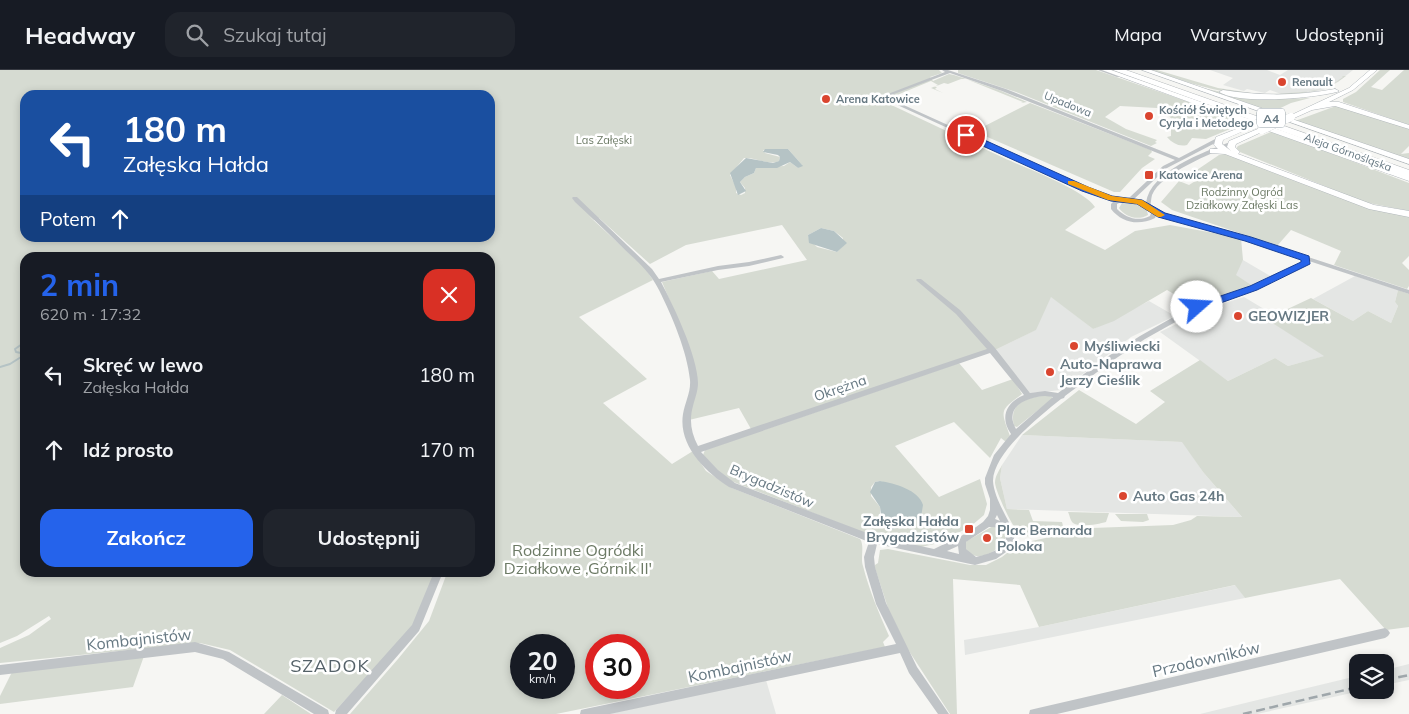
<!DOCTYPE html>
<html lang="pl">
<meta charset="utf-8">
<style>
body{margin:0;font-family:Mulish,sans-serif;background:#20242c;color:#f1f3f6;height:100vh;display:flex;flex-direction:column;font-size:19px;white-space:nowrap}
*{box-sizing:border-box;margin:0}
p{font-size:16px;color:#9ea1a6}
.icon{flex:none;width:28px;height:28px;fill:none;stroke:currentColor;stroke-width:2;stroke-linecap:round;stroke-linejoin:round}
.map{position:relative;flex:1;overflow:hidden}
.drawer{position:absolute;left:20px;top:182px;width:475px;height:325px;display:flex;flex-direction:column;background:#171b24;border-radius:15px;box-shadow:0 2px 8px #0003}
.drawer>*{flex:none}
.banner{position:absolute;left:20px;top:20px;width:475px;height:152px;border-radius:15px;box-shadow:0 2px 8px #0003;background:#1a4fa0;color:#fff;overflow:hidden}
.controls{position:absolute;left:1349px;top:584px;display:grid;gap:10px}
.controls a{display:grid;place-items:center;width:45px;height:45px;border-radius:10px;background:#171b24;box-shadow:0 2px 8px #0003;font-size:25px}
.speed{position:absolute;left:510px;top:564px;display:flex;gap:10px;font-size:25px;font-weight:700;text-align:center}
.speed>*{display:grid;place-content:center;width:65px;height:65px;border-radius:50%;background:#171b24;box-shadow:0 2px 8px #0003;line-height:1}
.speed small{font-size:12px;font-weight:400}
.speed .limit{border:8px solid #d22;background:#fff;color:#111}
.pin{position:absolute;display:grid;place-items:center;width:42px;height:42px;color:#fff;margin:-21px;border:2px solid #fff;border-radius:50%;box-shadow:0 1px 5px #0007}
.me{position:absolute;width:55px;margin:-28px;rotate:71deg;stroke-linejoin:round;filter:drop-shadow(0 0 4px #0008)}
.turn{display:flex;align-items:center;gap:18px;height:105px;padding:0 20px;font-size:22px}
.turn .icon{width:65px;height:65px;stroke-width:2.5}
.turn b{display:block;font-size:35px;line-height:42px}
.then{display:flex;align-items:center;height:48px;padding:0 20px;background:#0003;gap:10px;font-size:19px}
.round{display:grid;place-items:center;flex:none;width:52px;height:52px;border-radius:15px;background:#20242c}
.headline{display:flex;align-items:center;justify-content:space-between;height:85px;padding:0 20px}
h1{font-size:30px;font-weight:700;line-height:38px;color:#2563eb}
.primary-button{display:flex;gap:10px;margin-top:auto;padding:10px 20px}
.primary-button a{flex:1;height:58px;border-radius:15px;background:#2563eb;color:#fff;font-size:20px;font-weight:700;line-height:58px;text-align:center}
.primary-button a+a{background:#20242c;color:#f1f3f6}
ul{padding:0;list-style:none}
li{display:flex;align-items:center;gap:15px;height:75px;padding:0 20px}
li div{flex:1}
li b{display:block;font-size:19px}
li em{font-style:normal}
header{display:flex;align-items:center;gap:30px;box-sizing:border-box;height:70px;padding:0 25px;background:#171b24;border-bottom:1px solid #363941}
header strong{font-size:24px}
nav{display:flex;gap:28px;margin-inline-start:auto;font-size:18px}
.search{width:350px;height:45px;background:#20242c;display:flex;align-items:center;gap:12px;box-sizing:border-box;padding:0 18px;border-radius:15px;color:#9ea1a6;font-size:19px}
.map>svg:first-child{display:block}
</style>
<header>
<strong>Headway</strong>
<div class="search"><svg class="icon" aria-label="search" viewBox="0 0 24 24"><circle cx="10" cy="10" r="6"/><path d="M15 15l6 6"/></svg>Szukaj tutaj</div>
<nav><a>Mapa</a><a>Warstwy</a><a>Udostępnij</a></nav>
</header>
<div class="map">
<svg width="1409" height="644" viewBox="0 0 1409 644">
<rect width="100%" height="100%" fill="#f6f6f3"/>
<path fill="#e4e6e4" d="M1210 0H1267L1280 5 1288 0H1353L1338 12 1326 19 1310 23 1281 24 1270 20 1265 23 1247 19 1244 21 1223 15 1233 8Z
M1243 190 1272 207 1253 216 1235 205Z
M1355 206 1398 220 1395 232 1398 236 1391 253 1368 241 1353 251 1313 229Z
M1051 226 1093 259 1149 231 1175 246 1131 267 1062 320 1030 323 995 280 1035 260Z
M1244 227 1274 245 1267 249 1325 286 1288 296 1275 288 1228 311 1160 262 1209 238Z
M1022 365 1183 372 1203 402 1242 447 1007 439 1000 408 1002 395Z
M1236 515 1245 528 965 585 964 570 1039 557Z
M1409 594V610L1385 615V600Z
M1357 606 1358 620H1365L1257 644H1200Z
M766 610 776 644H608Z"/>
<path fill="#d6dbd2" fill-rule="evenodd" d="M0 0H939L942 3 930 7 933 11 949 4 954 5 999 20 1027 32 1021 33 1023 32 966 9H961L948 14 944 13 934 17H937L935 19 943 23 931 18 938 15 931 11 880 32 887 33C928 52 963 69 1004 88 1025 98 1083 119 1095 137L1065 160 1105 180 1135 161 1170 155 1241 168 1243 190 1236 205 1253 216 1194 236 1167 220 1114 251 1093 259 1051 227 1036 260 995 280 751 359 739 338 689 350 693 330 686 269 662 212 712 201 719 209 807 190 782 155 686 175 650 194 599 148 594 150 589 146 644 197 653 210 579 247 647 309 603 333 672 394 693 381 706 401 732 418 860 469C865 476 860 488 863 496 869 520 879 543 889 566L883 572 885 577 556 644H350L398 589 429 551 447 503 490 502V188H25V502H436L419 548 388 584 334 642 230 580 200 573 0 593V578L29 565 51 549 49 546 17 566 0 573ZM25 25H490V168H25ZM788 79 802 95 798 98 790 92 784 96 756 98 754 103 745 107 740 112 745 118V123L741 125 736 123V117L730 105 744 88C756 87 768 96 779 91L780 87 765 83 763 80ZM821 158 834 161 843 168V176L837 182 817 177 809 169 808 165ZM521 575H564V618H521ZM596 575H639V618H596Z
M958 0H1096L1247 52 1206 69 1192 68 1187 75C1179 77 1172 73 1167 67L1171 66V48L1157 38 1120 36 1105 47 1126 59 1157 70 1155 72 1157 73 1151 76 1016 22 958 3Z
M1151 0H1157L1218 18 1265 25 1314 21 1330 16 1343 7 1342 6H1346C1325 22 1315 18 1293 26 1274 25 1253 25 1234 23 1205 19 1178 9 1151 0Z
M1380 0H1390L1371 17 1382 20 1404 0H1409V55L1343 32V29L1356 22Z
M1198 17 1231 24 1283 29 1310 28 1291 33 1270 43Z
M1030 33 1151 80 1152 82 1148 86 1155 89 1142 98 1120 122H1114L985 66 973 62Z
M1336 36 1409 58V76L1401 84 1409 83V90L1295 51Z
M1273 61 1409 113V141L1364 132 1235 80 1238 76Z
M1226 84 1384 142 1409 146V186L1402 193 1409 200V216L1407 219 1334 195 1341 181 1291 160 1277 176 1172 140 1161 132 1179 111 1189 115 1200 108 1191 104 1219 85Z
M1122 133 1135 134 1147 140 1148 145C1138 151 1125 147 1119 138Z
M1398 220 1409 224V557L1386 560 1340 509 1245 528 1235 515 1039 557 1020 515 953 509 957 644H950L907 578 888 538 875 498V495L878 493 880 480 888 479 970 495H986L1002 487 1017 475 1027 472 1092 458 1173 455 1191 450 1197 446 1242 447 1203 402 1182 372 1022 365 1079 320 1136 354 1165 332 1150 321 1200 290 1228 311 1275 288 1288 296 1324 286 1266 249 1311 228 1353 251 1368 241 1391 253 1398 236 1395 232Z
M959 293 982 320 1013 309 1022 324C1000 341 1000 339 1010 366L1006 372 1001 368 990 388 954 352 895 376 939 427 980 409 987 434 984 445 971 456 939 473 921 477 867 464 731 411 725 408 703 385 705 380ZM880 411 910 421 913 452 905 454 900 457 880 448V437L871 426V417L875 412Z
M1047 325 1052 327V329L1017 357 1014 356C1008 331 1028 328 1047 325Z
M1002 395 1000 408 1007 439 1029 440 1033 451 1062 452 1063 456 1061 460C1051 464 1029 471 1019 463 1012 457 996 422 995 413 995 406 999 401 1002 395Z
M1068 442 1109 443 1106 452C1099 454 1079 458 1073 453 1070 450 1070 446 1068 442Z
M1115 444H1147L1149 450 1143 452 1121 451Z
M993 456 1001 457 1007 464C1003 481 972 498 964 475L967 471Z
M144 586 133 617 0 634V626L12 602Z
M282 625 311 644H264Z"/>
<path fill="#b5c3c5" d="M765 79H788L803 96 798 98 790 92 777 98H756L754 103 745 107 740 112 746 121 738 125 730 103 746 88 773 93 779 91 780 87 778 85 763 82Z
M821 158 834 161 847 173 837 182 809 173 808 165Z
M880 411C894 413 919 420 923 435L921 447 913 452 891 460 882 453 880 437 870 422 875 412Z"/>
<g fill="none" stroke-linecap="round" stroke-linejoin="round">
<path stroke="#b5c3c5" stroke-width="2" d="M85 188 86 186
M0 297 10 294 21 287V283L16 282 15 279 25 272"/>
<g stroke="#b2b8bc" stroke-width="1">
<path id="secondary" d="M1102 0H1111L1409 106V111L1266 60 1236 74 1235 77 1240 82 1238 84 1374 135 1409 141V147L1369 139 1225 84 1210 83V79H1218L1214 75 1216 67 1249 54ZM1255 56 1260 58 1229 71 1227 77 1231 81 1222 74 1223 70Z
M1142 0H1151L1287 47 1349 18 1370 0H1377L1353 20 1329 32H1339L1409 55V59L1335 36 1312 40 1292 49 1409 89V94Z
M1335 19 1339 21 1337 22C1313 28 1240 35 1219 22L1223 20C1261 26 1297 26 1335 19Z"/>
</g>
<g stroke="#b3b7ba" stroke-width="1">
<path id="motorway" d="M1113 0H1126L1409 100V107Z"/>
</g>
<path fill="#c0c4c7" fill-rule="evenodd" d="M942 0H948L1006 19 1179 88 1217 68H1221V70L1167 98 1133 130 1146 133C1150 101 1204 82 1230 72H1234V74C1212 83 1161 103 1152 125 1151 129 1151 133 1150 137L1153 139 1189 152 1250 168 1409 220V224L1309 191 1308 195 1258 218 1195 241 1145 269 1112 291 1065 326 1064 328 1061 329C1041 345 993 383 993 411 994 428 1008 449 1015 464L1013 473 1006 482 996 489 975 495 877 474 874 487 875 497 886 533 917 597 949 644H938L909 603 900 583 610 644H580L581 640 585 639 896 574 876 534 865 497 864 487 869 472 729 417C705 402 678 375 683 344 685 332 691 322 690 310 687 281 672 246 659 220 649 200 635 190 619 174 605 160 590 146 575 132L572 128 573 127H577L652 199 659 209 718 196 749 192 781 185 784 187 783 188 749 196 718 200 661 212C674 237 697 285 698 313 698 321 695 328 693 336 689 350 691 363 698 376L987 279 956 244 917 211 916 210 917 209H921L960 240 995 278 1030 323 1045 321 1058 323 1107 287 1140 266 1191 237 1254 215 1303 193 1302 189 1246 170 1185 154 1157 144 1155 148C1139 156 1122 153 1111 139V134L1115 130 1083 120 880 27 945 2ZM950 3 1002 21 1175 90 1163 96 1130 127C1119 132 1098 122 1087 118L886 27ZM1128 132 1142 135 1151 143 1150 146C1138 152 1126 148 1117 139V134L1119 133ZM990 283 1024 325C1007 332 999 347 1011 364L994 385 985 408V414L990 429V440L988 446 983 452 969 462 934 479 875 466 735 413 718 400 701 382ZM1045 326 1053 327 1016 359C1003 336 1028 327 1045 326ZM997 445 1000 451 995 449ZM989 457C1005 456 1013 466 999 478 992 483 984 485 976 487L966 479V472ZM958 476 959 484 947 481Z
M1098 0H1105L1121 6 1117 7Z
M434 502H443L419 561 347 644H335L336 640 412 555Z
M1385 558 1388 560 1390 563 1388 566 1385 568 1057 644H1029L1030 640 1034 639Z
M195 572 229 582 328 640 329 644H314L223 589 195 582 0 605V595Z"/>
<use href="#secondary" fill="#fff" fill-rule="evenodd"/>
<use href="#motorway" fill="#fff" fill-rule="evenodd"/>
<path stroke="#9fa7ab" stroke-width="2.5" stroke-dasharray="9 4.5" stroke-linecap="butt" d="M1385 610 1409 605
M1243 644 1358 617"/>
<g stroke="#b2b8bc" stroke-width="8" stroke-linecap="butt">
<path id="secondary-bridge" d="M1251 56 1280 44
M1262 60 1291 47"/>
</g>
<use href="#secondary-bridge" stroke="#fff" stroke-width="8"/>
</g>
<path fill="#2563eb" stroke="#184099" d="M963 63H969L1088 117 1112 126 1142 130 1165 143 1251 167 1309 186 1310 194 1257 220 1201 240H1194V235L1250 216 1301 192V190L1245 171 1158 147 1137 134 1111 131 1082 121 963 67Z"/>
<path fill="#f59e0b" d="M1068 111H1074L1112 126 1142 130 1165 145 1161 147H1158L1137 134 1108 130 1068 114Z"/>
<g fill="#da452f" stroke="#fff" stroke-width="2">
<circle cx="1282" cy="12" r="5"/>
<circle cx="826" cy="29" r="5"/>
<circle cx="1149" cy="46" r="5"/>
<rect x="1144" y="100" width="10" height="10" rx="2.5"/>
<circle cx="1238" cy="246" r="5"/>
<circle cx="1074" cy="276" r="5"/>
<circle cx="1050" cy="302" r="5"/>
<circle cx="1123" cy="426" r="5"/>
<rect x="964" y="454" width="10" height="10" rx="2.5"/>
<circle cx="987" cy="468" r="5"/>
</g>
<g text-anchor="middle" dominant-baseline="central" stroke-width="5" stroke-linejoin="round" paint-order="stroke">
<g font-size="11" font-weight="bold" fill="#677983" stroke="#fff" text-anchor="start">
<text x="1292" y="12">Renault</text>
<text x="836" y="29">Arena Katowice</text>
<text x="1159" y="40">Kościół Świętych<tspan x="1159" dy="13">Cyryla i Metodego</tspan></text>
<text x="1159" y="105">Katowice Arena</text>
</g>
<g font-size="11" fill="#677983" stroke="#fff">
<text transform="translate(1068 34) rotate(22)">Upadowa</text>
<text transform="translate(1348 82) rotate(20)">Aleja Górnośląska</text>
</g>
<g font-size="11" fill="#6c7a65" stroke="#fff">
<text x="604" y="70">Las Załęski</text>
<text x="1242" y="122">Rodzinny Ogród<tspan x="1242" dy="13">Działkowy Załęski Las</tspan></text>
</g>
<rect fill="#fff" stroke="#95a1a8" stroke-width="1" x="1257" y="38.5" width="28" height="19" rx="4"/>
<g font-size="12" font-weight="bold" fill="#677983">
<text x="1271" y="48">A4</text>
</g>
<g font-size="14" font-weight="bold" fill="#677983" stroke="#fff" text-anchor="start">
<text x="1248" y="246">GEOWIZJER</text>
<text x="1084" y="276">Myśliwiecki</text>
<text x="1060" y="294">Auto-Naprawa<tspan x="1060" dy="16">Jerzy Cieślik</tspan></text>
<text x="1133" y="426">Auto Gas 24h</text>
<text x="959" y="451" text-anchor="end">Załęska Hałda<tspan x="959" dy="16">Brygadzistów</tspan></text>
<text x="997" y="460">Plac Bernarda<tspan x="997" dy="16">Poloka</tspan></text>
</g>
<g font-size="14" fill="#677983" stroke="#fff">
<text transform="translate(840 318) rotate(-19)">Okrężna</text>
<text transform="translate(772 416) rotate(23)">Brygadzistów</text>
</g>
<g font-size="16" fill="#6c7a65" stroke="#fff">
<text x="578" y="480">Rodzinne Ogródki<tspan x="578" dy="18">Działkowe ,Górnik II'</tspan></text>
</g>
<g font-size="16" fill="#677983" stroke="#fff">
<text transform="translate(139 569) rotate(-6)">Kombajnistów</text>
<text transform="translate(1206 589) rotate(-13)">Przodowników</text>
<text transform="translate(740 596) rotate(-12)">Kombajnistów</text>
</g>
<g font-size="18" letter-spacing="1" fill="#546168" stroke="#fff">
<text x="330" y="595">SZADOK</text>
</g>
</g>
</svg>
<div class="controls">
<a><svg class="icon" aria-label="layers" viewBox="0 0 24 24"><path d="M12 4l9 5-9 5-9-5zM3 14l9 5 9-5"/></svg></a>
</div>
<div class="speed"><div>20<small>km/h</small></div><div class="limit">30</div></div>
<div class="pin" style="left:966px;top:65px;background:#d93025"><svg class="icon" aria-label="arrive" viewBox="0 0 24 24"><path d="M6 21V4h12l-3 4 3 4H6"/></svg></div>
<svg class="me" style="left:1197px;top:237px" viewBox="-20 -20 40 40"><circle r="19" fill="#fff"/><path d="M0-13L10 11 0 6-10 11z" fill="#2563eb"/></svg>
<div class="banner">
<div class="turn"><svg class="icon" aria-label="left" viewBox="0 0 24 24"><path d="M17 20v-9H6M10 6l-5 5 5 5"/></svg><div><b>180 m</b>Załęska Hałda</div></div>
<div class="then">Potem<svg class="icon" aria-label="ahead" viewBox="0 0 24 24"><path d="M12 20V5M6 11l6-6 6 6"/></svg></div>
</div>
<section class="drawer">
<div class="headline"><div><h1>2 min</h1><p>620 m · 17:32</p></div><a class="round" style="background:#d93025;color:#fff"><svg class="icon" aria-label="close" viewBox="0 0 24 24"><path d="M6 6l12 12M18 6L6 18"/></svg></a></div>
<ul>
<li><svg class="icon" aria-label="left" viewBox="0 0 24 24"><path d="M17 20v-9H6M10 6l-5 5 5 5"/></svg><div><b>Skręć w lewo</b><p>Załęska Hałda</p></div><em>180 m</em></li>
<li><svg class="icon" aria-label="ahead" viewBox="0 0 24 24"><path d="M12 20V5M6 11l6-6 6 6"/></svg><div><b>Idź prosto</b></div><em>170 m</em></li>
</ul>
<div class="primary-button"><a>Zakończ</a><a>Udostępnij</a></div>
</section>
</div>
